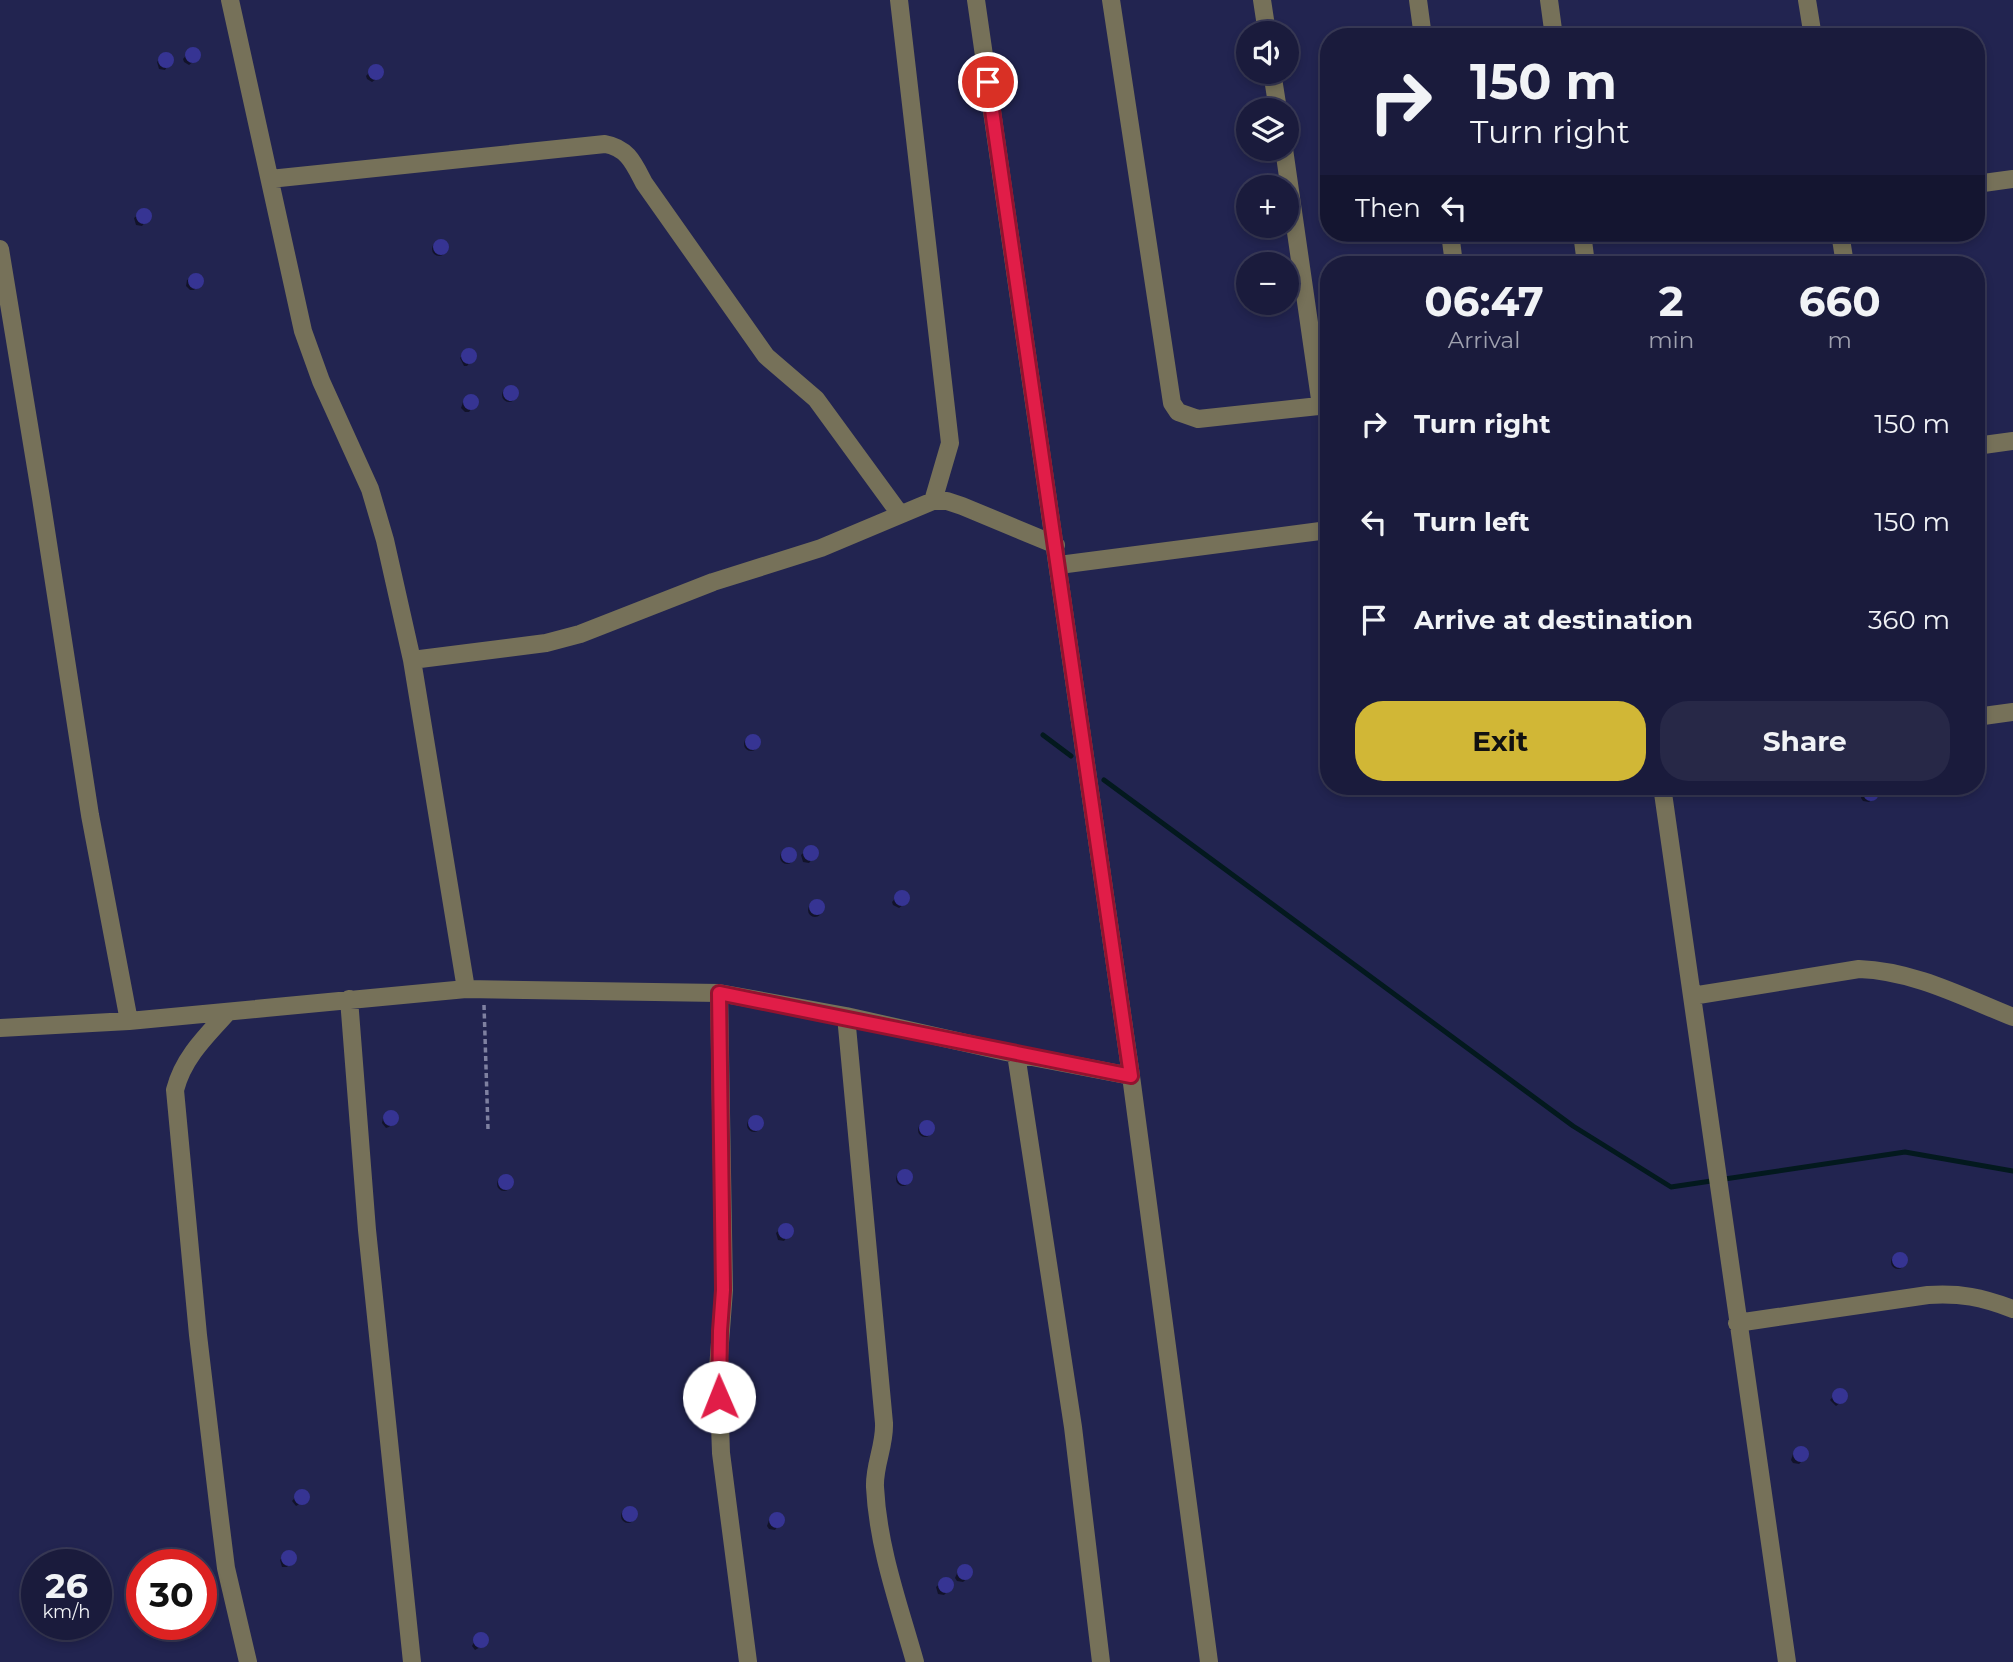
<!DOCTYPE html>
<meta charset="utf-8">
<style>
body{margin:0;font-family:Montserrat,sans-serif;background:#272847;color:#f1f3f6;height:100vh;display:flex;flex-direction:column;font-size:26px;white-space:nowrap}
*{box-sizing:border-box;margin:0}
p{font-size:23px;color:#9fa1af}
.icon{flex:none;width:38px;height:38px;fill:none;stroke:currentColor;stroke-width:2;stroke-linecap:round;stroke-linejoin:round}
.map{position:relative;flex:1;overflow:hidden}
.sheet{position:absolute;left:1320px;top:256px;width:665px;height:539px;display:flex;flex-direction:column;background:#1a1b3c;border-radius:28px;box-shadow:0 4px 10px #0003,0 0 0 2px #383956}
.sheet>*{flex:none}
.banner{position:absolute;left:1320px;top:28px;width:665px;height:214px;border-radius:28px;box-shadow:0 4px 10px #0003,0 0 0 2px #383956;background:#1a1b3c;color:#f1f3f6;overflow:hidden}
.controls{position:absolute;left:1236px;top:21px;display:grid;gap:14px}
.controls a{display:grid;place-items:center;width:63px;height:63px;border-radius:50%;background:#1a1b3c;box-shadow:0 4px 10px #0003,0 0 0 2px #383956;font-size:35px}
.speed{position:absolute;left:21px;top:1549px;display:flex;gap:14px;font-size:35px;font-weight:700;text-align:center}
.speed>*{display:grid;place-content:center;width:91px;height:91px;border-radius:50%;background:#1a1b3c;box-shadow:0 4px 10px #0003,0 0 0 2px #383956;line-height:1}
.speed small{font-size:18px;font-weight:400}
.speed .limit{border:10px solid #d22;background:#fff;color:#111}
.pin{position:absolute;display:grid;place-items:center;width:60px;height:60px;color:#fff;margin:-30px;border:4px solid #fff;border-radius:50%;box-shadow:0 2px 7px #0007}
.me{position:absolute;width:77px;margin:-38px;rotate:359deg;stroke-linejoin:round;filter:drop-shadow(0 0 5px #0008)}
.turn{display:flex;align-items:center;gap:24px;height:147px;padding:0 35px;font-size:32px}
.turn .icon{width:91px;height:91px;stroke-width:2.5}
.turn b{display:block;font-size:49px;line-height:60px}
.then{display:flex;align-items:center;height:66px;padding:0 35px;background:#0003;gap:14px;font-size:26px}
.eta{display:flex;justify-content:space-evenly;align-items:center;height:119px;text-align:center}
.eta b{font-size:42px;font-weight:700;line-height:49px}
.button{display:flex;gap:14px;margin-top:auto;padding:14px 35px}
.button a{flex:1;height:80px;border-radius:28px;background:#d1b736;color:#111;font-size:28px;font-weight:700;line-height:80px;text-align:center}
.button a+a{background:#272847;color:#f1f3f6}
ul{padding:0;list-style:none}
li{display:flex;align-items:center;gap:21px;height:98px;padding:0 35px}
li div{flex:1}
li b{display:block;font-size:26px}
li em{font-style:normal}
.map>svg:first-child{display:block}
</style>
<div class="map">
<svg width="2013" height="1662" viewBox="0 0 2013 1662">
<rect width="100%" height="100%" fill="#222450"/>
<path fill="#0007" d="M192 49 195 50 199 55 198 58 189 65 184 62 183 59Z
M165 54 171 56 172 59 165 70 159 69 157 62Z
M375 66 380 68 382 71 379 77 372 82 367 79 366 76Z
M143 211 148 212 150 216 142 226 136 225 134 218Z
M432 249a7 7 0 1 1 14 0a7 7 0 1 1-14 0Z
M198 275 202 280 194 290H190L186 286 187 280Z
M468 350 472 351 475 356 467 366H464L460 358Z
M502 395a7 7 0 1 1 14 0a7 7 0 1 1-14 0Z
M473 397 477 401 469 412H465L461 408 463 402Z
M744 744a7 7 0 1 1 14 0a7 7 0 1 1-14 0Z
M1873 787 1876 792 1872 799 1869 802 1863 801 1861 798 1862 792Z
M810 847 817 853 809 863 803 862 801 855Z
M780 857a7 7 0 1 1 14 0a7 7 0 1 1-14 0Z
M901 892 907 894 908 897 906 903 899 908 893 905 892 902Z
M808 910a7 7 0 1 1 14 0a7 7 0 1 1-14 0Z
M394 1113 397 1117 389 1127 386 1128 382 1123 383 1118Z
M747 1125a7 7 0 1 1 14 0a7 7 0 1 1-14 0Z
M918 1130a7 7 0 1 1 14 0a7 7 0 1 1-14 0Z
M896 1179a7 7 0 1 1 14 0a7 7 0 1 1-14 0Z
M497 1184a7 7 0 1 1 14 0a7 7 0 1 1-14 0Z
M785 1225 792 1230 784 1241 778 1240 776 1233Z
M1891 1262a7 7 0 1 1 14 0a7 7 0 1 1-14 0Z
M1839 1390H1842L1845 1395V1399L1836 1406 1830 1400Z
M1804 1449 1807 1454 1802 1461 1799 1464 1793 1463 1791 1460 1793 1454Z
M301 1491H304L308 1496 307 1500 296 1506 292 1501Z
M621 1516a7 7 0 1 1 14 0a7 7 0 1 1-14 0Z
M780 1515 783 1519 778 1526 775 1530 769 1529 767 1526 769 1520Z
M288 1552 295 1557 287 1567H282L280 1560Z
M968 1567 970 1576 963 1582 957 1581 955 1578 958 1571 962 1568Z
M944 1580 951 1583 952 1587 944 1595 938 1594 936 1587Z
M478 1635H484L486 1644 475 1650 472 1646Z"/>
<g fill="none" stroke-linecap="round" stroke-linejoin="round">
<path stroke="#03191e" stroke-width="5" d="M1043 735 1071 756
M1104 780 1573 1126 1671 1187 1905 1152 2013 1171"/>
</g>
<path fill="#363493" d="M185 55a8 8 0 1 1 16 0a8 8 0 1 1-16 0Z
M158 60a8 8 0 1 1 16 0a8 8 0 1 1-16 0Z
M368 72a8 8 0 1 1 16 0a8 8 0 1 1-16 0Z
M136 216a8 8 0 1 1 16 0a8 8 0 1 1-16 0Z
M433 247a8 8 0 1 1 16 0a8 8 0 1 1-16 0Z
M188 281a8 8 0 1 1 16 0a8 8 0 1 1-16 0Z
M461 356a8 8 0 1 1 16 0a8 8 0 1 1-16 0Z
M503 393a8 8 0 1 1 16 0a8 8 0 1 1-16 0Z
M463 402a8 8 0 1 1 16 0a8 8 0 1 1-16 0Z
M745 742a8 8 0 1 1 16 0a8 8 0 1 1-16 0Z
M1863 793a8 8 0 1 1 16 0a8 8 0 1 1-16 0Z
M803 853a8 8 0 1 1 16 0a8 8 0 1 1-16 0Z
M781 855a8 8 0 1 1 16 0a8 8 0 1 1-16 0Z
M894 898a8 8 0 1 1 16 0a8 8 0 1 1-16 0Z
M809 907a8 8 0 1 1 16 0a8 8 0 1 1-16 0Z
M383 1118a8 8 0 1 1 16 0a8 8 0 1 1-16 0Z
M748 1123a8 8 0 1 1 16 0a8 8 0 1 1-16 0Z
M919 1128a8 8 0 1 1 16 0a8 8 0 1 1-16 0Z
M897 1177a8 8 0 1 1 16 0a8 8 0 1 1-16 0Z
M498 1182a8 8 0 1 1 16 0a8 8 0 1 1-16 0Z
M778 1231a8 8 0 1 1 16 0a8 8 0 1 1-16 0Z
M1892 1260a8 8 0 1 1 16 0a8 8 0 1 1-16 0Z
M1832 1396a8 8 0 1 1 16 0a8 8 0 1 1-16 0Z
M1793 1454a8 8 0 1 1 16 0a8 8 0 1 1-16 0Z
M294 1497a8 8 0 1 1 16 0a8 8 0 1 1-16 0Z
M622 1514a8 8 0 1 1 16 0a8 8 0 1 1-16 0Z
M769 1520a8 8 0 1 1 16 0a8 8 0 1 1-16 0Z
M281 1558a8 8 0 1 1 16 0a8 8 0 1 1-16 0Z
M957 1572a8 8 0 1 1 16 0a8 8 0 1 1-16 0Z
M938 1585a8 8 0 1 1 16 0a8 8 0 1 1-16 0Z
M473 1640a8 8 0 1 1 16 0a8 8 0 1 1-16 0Z"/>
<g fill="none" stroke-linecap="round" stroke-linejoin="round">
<path stroke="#7f81a1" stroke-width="3.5" stroke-dasharray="5 3.5" stroke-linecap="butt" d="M484 1005 488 1129"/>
<path stroke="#767159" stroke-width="18" d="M230 0 303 331 321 381 370 489 385 540 412 660 466 989
M899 0 950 443 933 501
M976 0 1131 1076 1209 1662
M1111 0 1172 403 1178 412 1198 419 1328 405
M1262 0 1267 33
M1418 0 1423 37
M1549 0 1554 37
M1807 0 1813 37
M1272 72 1278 110
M1284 149 1321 406
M270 179 605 144C628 148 634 164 644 183L766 356 816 399 900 514
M1976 184 2013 179
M1450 233 1454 264
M1582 233 1586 264
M1840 233 1845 264
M0 249 41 498 90 815 129 1021
M1976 446 2013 441
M1059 565 1328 530
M412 660 546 643 580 634 713 582 821 548 933 501H947L962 506 1056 545
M1976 717 2013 712
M1662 786 1787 1662
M719 993 724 1290 718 1369 721 1453 748 1662
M1692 996 1859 969C1914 971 1963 997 2013 1017
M349 999 367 1230 412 1662
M228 1012C206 1036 183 1058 175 1090L198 1335 219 1512 226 1568 248 1662
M846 1016 884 1423C885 1446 874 1465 875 1487 878 1548 899 1605 915 1662
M0 1028 129 1021 466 989 719 993 846 1016 1006 1052 1131 1076
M1016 1054 1073 1427 1101 1662
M1737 1323 1928 1295C1961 1293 1981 1297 2013 1309"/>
</g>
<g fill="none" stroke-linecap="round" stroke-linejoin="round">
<g stroke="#92132f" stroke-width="18">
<path id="route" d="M719 1397 720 1331 723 1290 719 993C857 1020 993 1049 1131 1076L988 82"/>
</g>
<use href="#route" stroke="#e11d48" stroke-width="12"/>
</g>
</svg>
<div class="controls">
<a><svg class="icon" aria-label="sound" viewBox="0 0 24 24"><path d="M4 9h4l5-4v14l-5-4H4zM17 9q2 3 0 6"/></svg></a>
<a><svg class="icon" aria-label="layers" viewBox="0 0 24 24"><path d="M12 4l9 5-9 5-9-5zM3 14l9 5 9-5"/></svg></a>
<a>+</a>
<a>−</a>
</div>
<div class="speed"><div>26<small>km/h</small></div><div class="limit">30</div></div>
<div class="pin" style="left:988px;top:82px;background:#d93025"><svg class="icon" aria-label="arrive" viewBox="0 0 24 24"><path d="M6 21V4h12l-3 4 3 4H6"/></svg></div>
<svg class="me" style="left:719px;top:1397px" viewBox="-20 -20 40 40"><circle r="19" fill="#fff"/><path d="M0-13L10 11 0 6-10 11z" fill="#e11d48"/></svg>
<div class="banner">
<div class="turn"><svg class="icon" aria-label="right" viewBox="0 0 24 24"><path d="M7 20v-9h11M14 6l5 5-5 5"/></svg><div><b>150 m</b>Turn right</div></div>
<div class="then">Then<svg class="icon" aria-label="left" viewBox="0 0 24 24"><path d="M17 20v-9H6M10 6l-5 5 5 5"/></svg></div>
</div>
<section class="sheet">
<div class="eta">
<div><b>06:47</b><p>Arrival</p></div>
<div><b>2</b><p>min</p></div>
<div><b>660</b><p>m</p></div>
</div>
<ul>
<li><svg class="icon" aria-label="right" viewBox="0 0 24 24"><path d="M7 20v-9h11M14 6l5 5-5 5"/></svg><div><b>Turn right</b></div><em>150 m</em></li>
<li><svg class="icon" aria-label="left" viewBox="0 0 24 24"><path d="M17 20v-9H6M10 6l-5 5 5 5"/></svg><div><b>Turn left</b></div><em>150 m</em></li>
<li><svg class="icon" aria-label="arrive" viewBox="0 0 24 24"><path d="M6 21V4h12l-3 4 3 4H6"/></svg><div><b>Arrive at destination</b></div><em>360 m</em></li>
</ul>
<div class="button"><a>Exit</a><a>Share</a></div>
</section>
</div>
